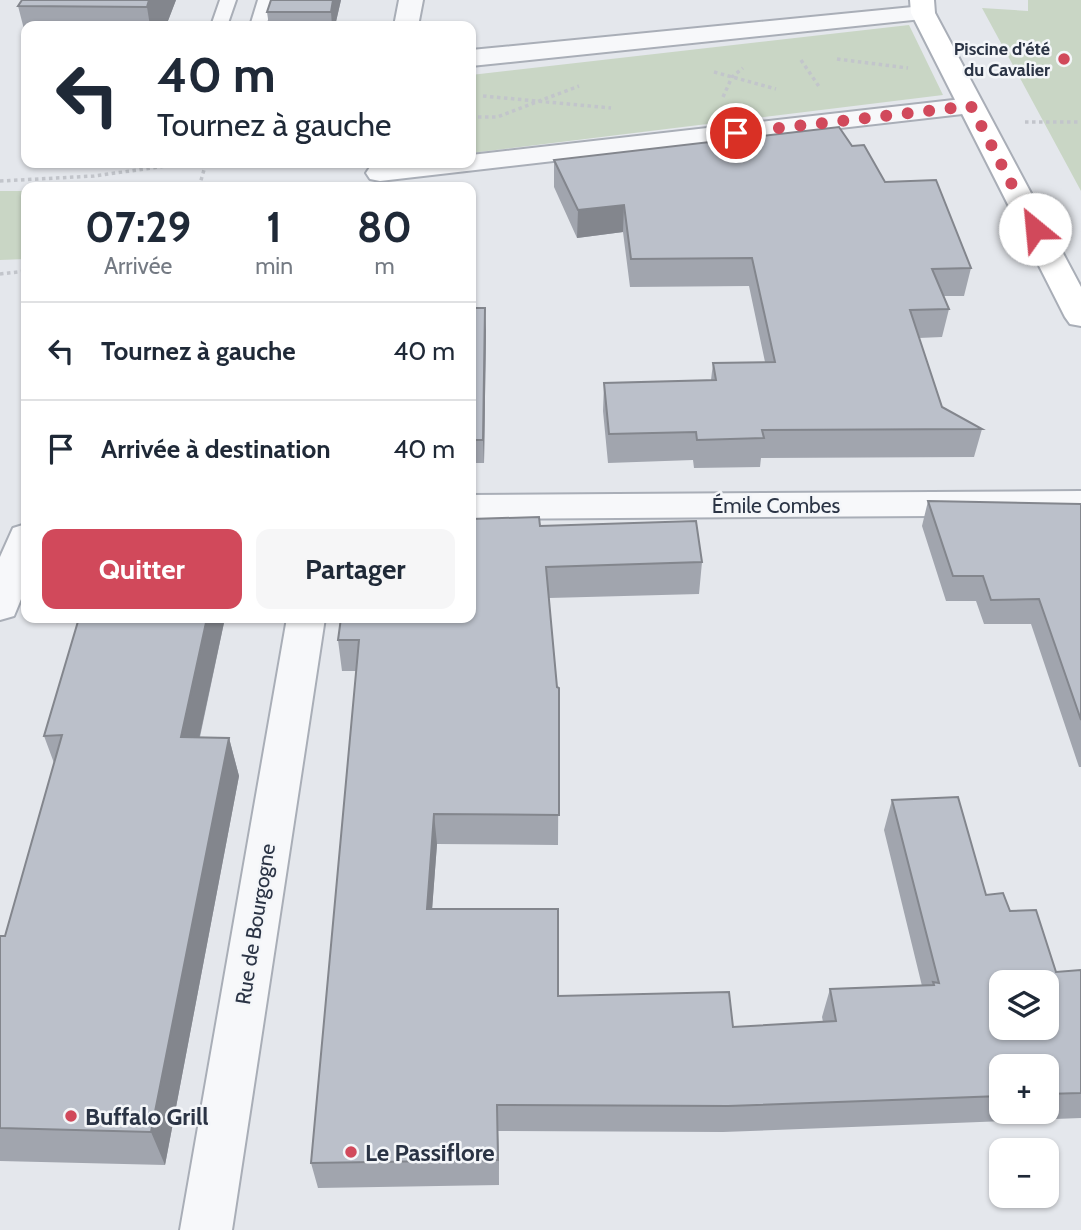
<!DOCTYPE html>
<html lang="fr">
<meta charset="utf-8">
<style>
body{margin:0;font-family:Cabin,sans-serif;background:#f6f6f7;color:#1f2937;height:100vh;display:flex;flex-direction:column;font-size:26px;white-space:nowrap}
*{box-sizing:border-box;margin:0}
p{font-size:23px;color:#747a83}
.icon{flex:none;width:38px;height:38px;fill:none;stroke:currentColor;stroke-width:2;stroke-linecap:round;stroke-linejoin:round}
.map{position:relative;flex:1;overflow:hidden}
.drawer{position:absolute;left:21px;top:182px;width:455px;height:441px;display:flex;flex-direction:column;background:#fff;border-radius:14px;box-shadow:0 2px 5px #0004}
.drawer>*{flex:none}
.hud{position:absolute;left:21px;top:21px;width:455px;height:147px;border-radius:14px;box-shadow:0 2px 5px #0004;background:#fff;color:#1f2937;overflow:hidden}
.fabs{position:absolute;left:989px;top:970px;display:grid;gap:14px}
.fabs a{display:grid;place-items:center;width:70px;height:70px;border-radius:14px;background:#fff;box-shadow:0 2px 5px #0004;font-size:35px}
.pin{position:absolute;display:grid;place-items:center;width:60px;height:60px;color:#fff;margin:-30px;border:4px solid #fff;border-radius:50%;box-shadow:0 2px 7px #0007}
.me{position:absolute;width:77px;margin:-38px;rotate:332deg;stroke-linejoin:round;filter:drop-shadow(0 0 5px #0008)}
.turn{display:flex;align-items:center;gap:24px;height:147px;padding:0 21px;font-size:32px}
.turn .icon{width:91px;height:91px;stroke-width:2.5}
.turn b{display:block;font-size:49px;line-height:60px}
.eta{display:flex;justify-content:space-evenly;align-items:center;height:119px;text-align:center}
.eta b{font-size:42px;font-weight:700;line-height:49px}
.button{display:flex;gap:14px;margin-top:auto;padding:14px 21px}
.button a{flex:1;height:80px;border-radius:14px;background:#d1495b;color:#fff;font-size:28px;font-weight:700;line-height:80px;text-align:center}
.button a+a{background:#f6f6f7;color:#1f2937}
ul{padding:0;list-style:none}
li{display:flex;align-items:center;gap:21px;height:98px;padding:0 21px;border-top:2px solid #e0e1e3}
li div{flex:1}
li b{display:block;font-size:26px}
li em{font-style:normal}
.map>svg:first-child{display:block}
</style>
<div class="map">
<svg width="1081" height="1230" viewBox="0 0 1081 1230">
<rect width="100%" height="100%" fill="#e4e7ec"/>
<path fill="#c9d6c5" d="M1028 0H1081V191L982 8 1028 11Z
M909 25 943 95 471 153V75Z
M0 191H26V259L0 260Z"/>
<g fill="none" stroke-linecap="round" stroke-linejoin="round">
<g stroke="#a9aeb7" stroke-width="4">
<path id="lane" d="M220 0H236L227 26H211Z
M258 0H274L266 26H250Z"/>
</g>
<g stroke="#a9aeb7" stroke-width="4">
<path id="street" d="M399 0H423L418 26H394Z
M923 6 932 8 935 13 932 18 471 66V50Z
M971 98 980 100 984 106 980 112 380 181 370 179 366 173 370 167 380 165 471 163V155Z
M1081 491V515L471 519V495Z
M26 524V587L14 616 0 620V557L13 528Z
M287 618H325L232 1230H180Z"/>
</g>
<g stroke="#a9aeb7" stroke-width="4">
<path id="secondary" d="M910 0H934L935 13 1081 287V326L1070 324 1065 317 911 13Z"/>
</g>
<path stroke="#c2c5cb" stroke-width="3.5" stroke-dasharray="3.5 3.5" stroke-linecap="butt" d="M837 59 908 68
M801 60 820 88
M714 72 776 89
M483 96 611 108
M723 97 732 77 743 68
M471 117H497L579 86
M1025 122H1081
M0 181 94 176 188 163
M199 187 206 163
M0 274 26 271"/>
<use href="#lane" fill="#f7f8fa" fill-rule="evenodd"/>
<use href="#street" fill="#f7f8fa" fill-rule="evenodd"/>
<use href="#secondary" fill="#fff" fill-rule="evenodd"/>
</g>
<path fill="#a1a5ae" fill-rule="evenodd" d="M176 0 166 26H26V37L18 6Z
M341 0 335 26H269L267 12Z
M852 146 885 182 971 268 964 296H944L949 309 942 337 919 338 942 407 982 429 974 457 761 458 760 467 694 468 693 460 608 463 603 411 604 383 711 380 713 363 765 362 749 286 630 287 623 232 577 238 554 187V160Z
M471 275V308L486 330 484 463H471Z
M928 501 1081 504V767H1079L1031 624H984L976 601H946L922 526Z
M540 526 702 562 699 594 549 598 557 687 559 688 558 845 437 844 432 909 558 996 733 1027 823 1022 822 1017 830 989 922 986 884 830 892 800 986 895 1010 911 1056 972 1081 970V1118L723 1132 498 1131 499 1185 318 1188 311 1163 356 671H342L338 640 471 618ZM1001 1066H1046V1111H1001Z
M225 618 200 737 229 738 239 776 165 1165 0 1161V936H5L54 763 44 736Z"/>
<path fill="#83868d" d="M149 0H176L166 26H150L147 7Z
M333 0H341L335 26H332L331 12Z
M624 205 623 232 577 238 578 210Z
M485 308 486 330 484 463 483 440Z
M207 618H225L191 776 181 737Z
M229 738 239 776 165 1165 151 1132Z
M434 814 437 844 430 937 427 909Z
M497 1105 498 1131 499 1185 498 1160Z"/>
<path fill="#bbc0ca" stroke="#83868d" stroke-width="2" fill-rule="evenodd" d="M22 0H149L147 7 18 6Z
M271 0H333L331 12H267Z
M839 127 852 146 864 145 885 182 936 180 971 268 932 269 949 309 910 310 942 407 982 429 762 430 764 438 697 440 696 432 609 434 604 383 716 380 713 363 775 362 752 258 631 259 624 205 578 210 554 160Z
M471 308H485L483 440H471Z
M928 501 1081 504V720L1039 599 991 600 983 576H953Z
M539 517 540 526 696 521 702 562 546 567 557 687 559 688V815L434 814 427 909H558V996L729 992 733 1027 836 1021 830 989 934 985 933 982 939 983 892 800 958 797 986 895 1003 893 1010 911 1036 910 1056 972 1081 970V1093L1046 1094V1066H1001V1096L728 1106 497 1105 498 1160 311 1163 359 640H338L341 618H471V586H472L471 519ZM1001 982H1046V1027H1001Z
M79 618H207L181 737 229 738 151 1132 0 1128V936H5L62 735 44 736Z"/>
<g fill="none" stroke-linecap="round" stroke-linejoin="round">
<path stroke="#d1495b" stroke-width="12" stroke-dasharray="0 21.6" d="M736 133 971 106 1035 229"/>
</g>
<g fill="#d1495b" stroke="#f4f6f9" stroke-width="2.5">
<circle cx="1064" cy="59" r="7"/>
<circle cx="71" cy="1116" r="7"/>
<circle cx="351" cy="1152" r="7"/>
</g>
<g text-anchor="middle" dominant-baseline="central" stroke-width="5" stroke-linejoin="round" paint-order="stroke">
<g font-size="18" font-weight="bold" fill="#2b3445" stroke="#f4f6f9" text-anchor="end">
<text x="1050" y="49">Piscine d'été<tspan x="1050" dy="21">du Cavalier</tspan></text>
</g>
<g font-size="21" fill="#2b3445" stroke="#f4f6f9">
<text x="776" y="505">Émile Combes</text>
<text transform="translate(255 924) rotate(-81)">Rue de Bourgogne</text>
</g>
<g font-size="24" font-weight="bold" fill="#2b3445" stroke="#f4f6f9" text-anchor="start">
<text x="85" y="1116">Buffalo Grill</text>
<text x="365" y="1152">Le Passiflore</text>
</g>
</g>
</svg>
<div class="fabs">
<a><svg class="icon" aria-label="layers" viewBox="0 0 24 24"><path d="M12 4l9 5-9 5-9-5zM3 14l9 5 9-5"/></svg></a>
<a>+</a>
<a>−</a>
</div>
<div class="pin" style="left:736px;top:133px;background:#d93025"><svg class="icon" aria-label="arrive" viewBox="0 0 24 24"><path d="M6 21V4h12l-3 4 3 4H6"/></svg></div>
<svg class="me" style="left:1035px;top:229px" viewBox="-20 -20 40 40"><circle r="19" fill="#fff"/><path d="M0-13L10 11 0 6-10 11z" fill="#d1495b"/></svg>
<div class="hud">
<div class="turn"><svg class="icon" aria-label="left" viewBox="0 0 24 24"><path d="M17 20v-9H6M10 6l-5 5 5 5"/></svg><div><b>40 m</b>Tournez à gauche</div></div>
</div>
<section class="drawer">
<div class="eta">
<div><b>07:29</b><p>Arrivée</p></div>
<div><b>1</b><p>min</p></div>
<div><b>80</b><p>m</p></div>
</div>
<ul>
<li><svg class="icon" aria-label="left" viewBox="0 0 24 24"><path d="M17 20v-9H6M10 6l-5 5 5 5"/></svg><div><b>Tournez à gauche</b></div><em>40 m</em></li>
<li><svg class="icon" aria-label="arrive" viewBox="0 0 24 24"><path d="M6 21V4h12l-3 4 3 4H6"/></svg><div><b>Arrivée à destination</b></div><em>40 m</em></li>
</ul>
<div class="button"><a>Quitter</a><a>Partager</a></div>
</section>
</div>
